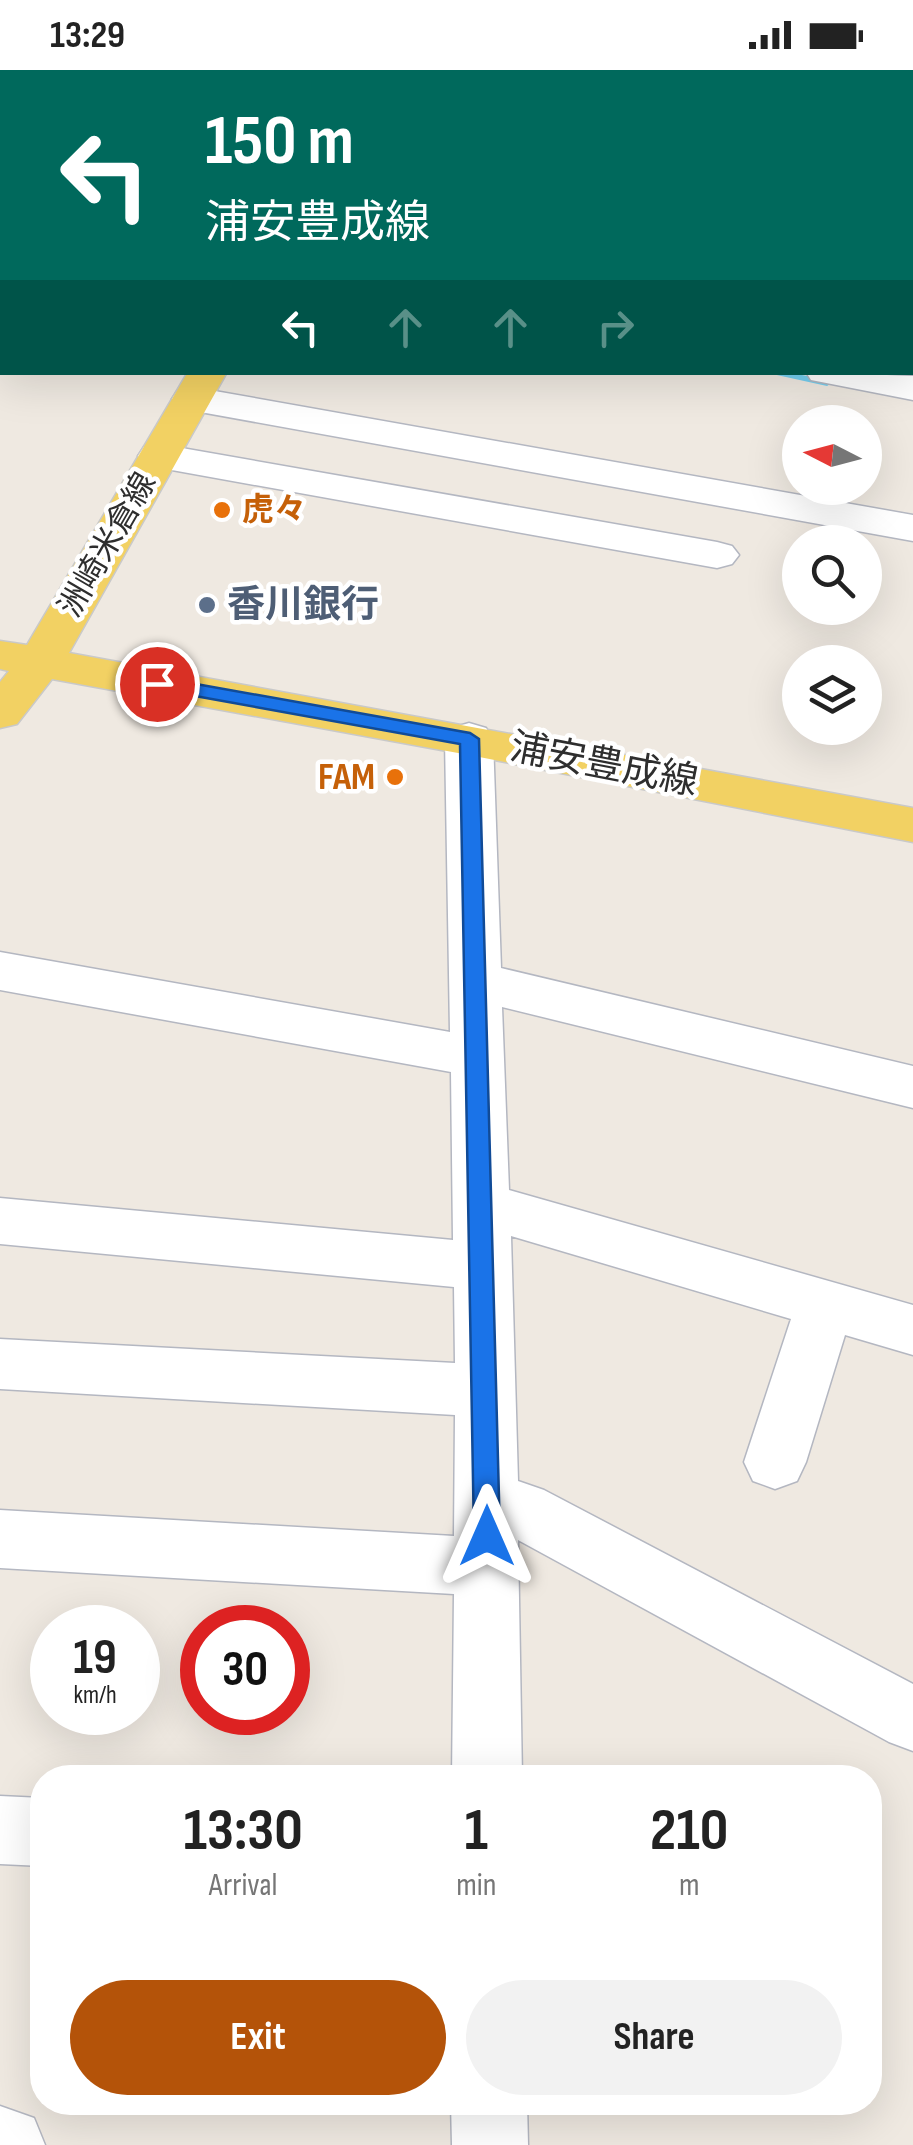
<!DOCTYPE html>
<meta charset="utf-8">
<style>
body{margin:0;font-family:"Sofia Sans Condensed","Noto Sans JP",sans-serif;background:#f2f2f2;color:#222;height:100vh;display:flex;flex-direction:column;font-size:38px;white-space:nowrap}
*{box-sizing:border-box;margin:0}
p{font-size:32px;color:#767676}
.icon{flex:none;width:55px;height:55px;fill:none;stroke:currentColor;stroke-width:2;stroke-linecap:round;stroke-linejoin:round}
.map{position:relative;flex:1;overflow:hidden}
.panel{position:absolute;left:30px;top:1695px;width:852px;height:350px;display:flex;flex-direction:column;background:#fff;border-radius:40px;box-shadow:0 10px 40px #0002}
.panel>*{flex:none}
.guide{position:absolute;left:0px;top:0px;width:915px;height:305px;box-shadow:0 10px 40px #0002;background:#00695c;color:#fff;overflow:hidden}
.needle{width:65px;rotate:276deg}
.tools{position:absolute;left:782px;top:335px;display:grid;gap:20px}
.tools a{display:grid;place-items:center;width:100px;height:100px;border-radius:50%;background:#fff;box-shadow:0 10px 40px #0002;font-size:50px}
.speed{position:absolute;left:30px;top:1535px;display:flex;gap:20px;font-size:50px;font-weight:700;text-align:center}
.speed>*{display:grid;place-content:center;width:130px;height:130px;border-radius:50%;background:#fff;box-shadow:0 10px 40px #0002;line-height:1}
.speed small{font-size:25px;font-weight:400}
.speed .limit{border:15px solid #d22;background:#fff;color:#111}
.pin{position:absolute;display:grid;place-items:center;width:85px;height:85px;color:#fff;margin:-42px;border:5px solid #fff;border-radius:50%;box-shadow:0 2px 10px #0007}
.me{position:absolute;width:110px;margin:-55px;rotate:0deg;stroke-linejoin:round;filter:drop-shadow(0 0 8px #0008)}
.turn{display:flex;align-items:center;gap:35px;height:210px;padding:0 40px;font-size:45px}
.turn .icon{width:130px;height:130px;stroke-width:2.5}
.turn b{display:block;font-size:70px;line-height:85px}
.lanes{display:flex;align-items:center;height:95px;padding:0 40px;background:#0003;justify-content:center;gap:50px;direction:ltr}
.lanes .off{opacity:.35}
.eta{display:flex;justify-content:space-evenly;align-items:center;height:170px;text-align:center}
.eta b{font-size:60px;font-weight:700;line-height:70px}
.button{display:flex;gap:20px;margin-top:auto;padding:20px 40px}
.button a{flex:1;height:115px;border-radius:60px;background:#b45309;color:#fff;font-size:40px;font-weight:700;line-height:115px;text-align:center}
.button a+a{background:#f2f2f2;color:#222}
.status{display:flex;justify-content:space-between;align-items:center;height:70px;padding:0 50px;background:#fff;direction:ltr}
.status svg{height:28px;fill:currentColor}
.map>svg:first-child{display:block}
</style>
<div class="status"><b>13:29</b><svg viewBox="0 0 49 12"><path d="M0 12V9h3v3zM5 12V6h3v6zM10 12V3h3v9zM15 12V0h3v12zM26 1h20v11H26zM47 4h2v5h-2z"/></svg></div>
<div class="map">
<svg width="913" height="2075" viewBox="0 0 913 2075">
<rect width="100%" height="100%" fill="#efe9e1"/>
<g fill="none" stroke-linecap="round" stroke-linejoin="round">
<path fill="#75cff0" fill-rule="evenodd" d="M763 302H787L827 310 832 313 827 316Z"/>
<g stroke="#b4b7c1" stroke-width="3">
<path id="minor" d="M145 0H194L196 2H147Z
M912 15H913V35H912Z
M0 81 2 82V103H0Z
M912 88H913V110H912Z
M0 150H2V172H0Z
M912 175H913V197H912Z
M0 233 2 234V257H0Z
M806 302 913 306V330L811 310Z
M192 317 913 445V471L178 338 172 329 178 320Z
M159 374 717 472 732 476 739 485 732 494 717 498 144 395 138 386 144 377Z
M469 653 486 658 493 669 501 898 913 996V1038L502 937 509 1120 913 1235V1285L845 1265 806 1392 797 1411 775 1419 753 1411 744 1392 791 1249 511 1166 518 1411 544 1420 913 1614V1681L889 1672 518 1470 522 1708H452L454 1524 0 1498V1440L454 1466 455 1345 0 1319V1269L455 1293 454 1217 0 1174V1128L453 1170 451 1002 0 920V882L450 962 445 669 452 658Z
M0 1726 42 1728V1796L0 1794Z
M451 2032H527L528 2075H452Z
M0 2036 34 2048 45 2075H0Z"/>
</g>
<g stroke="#c9c9c9" stroke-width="3">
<path id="major" d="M188 302H227L69 583 913 738V772L469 685 52 609 17 654 0 658V612L9 601 0 599V571L27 575Z"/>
</g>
<use href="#minor" fill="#fff" fill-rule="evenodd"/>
<use href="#major" fill="#f2d163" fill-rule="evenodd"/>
</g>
<path fill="#1a73e8" stroke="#114b97" stroke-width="2.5" d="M157 607 470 663 479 669 500 1466 496 1474 487 1477 477 1474 474 1466 460 674 151 618 148 614Z"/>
<g fill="#e8710a" stroke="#fff" stroke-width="4">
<circle cx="222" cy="440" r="10"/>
<circle cx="395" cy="707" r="10"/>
</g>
<circle fill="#5c6f8a" stroke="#fff" stroke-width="4" cx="207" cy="535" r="10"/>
<g text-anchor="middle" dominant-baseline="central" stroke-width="9" stroke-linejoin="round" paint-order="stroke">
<g font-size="32" font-weight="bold" fill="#c56008" stroke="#fff" text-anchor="start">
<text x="242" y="440">虎々</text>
</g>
<g font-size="32" fill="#2e2e2e" stroke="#fff">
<text transform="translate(108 475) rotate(-60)">洲崎米倉線</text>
</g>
<g font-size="38" font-weight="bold" fill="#4e5e75" stroke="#fff" text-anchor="start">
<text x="227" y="535">香川銀行</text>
</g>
<g font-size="38" fill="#2e2e2e" stroke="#fff">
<text transform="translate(604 695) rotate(11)">浦安豊成線</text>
</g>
<g font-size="38" font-weight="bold" fill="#c56008" stroke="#fff" text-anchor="end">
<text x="375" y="707">FAM</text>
</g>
</g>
</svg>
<div class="tools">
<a><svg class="needle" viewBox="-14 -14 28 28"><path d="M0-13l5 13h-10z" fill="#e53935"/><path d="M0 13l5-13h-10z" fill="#767676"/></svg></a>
<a><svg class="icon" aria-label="search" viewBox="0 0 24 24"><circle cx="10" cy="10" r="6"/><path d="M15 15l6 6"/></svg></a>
<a><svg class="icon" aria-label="layers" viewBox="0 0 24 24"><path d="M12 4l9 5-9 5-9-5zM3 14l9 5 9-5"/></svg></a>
</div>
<div class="speed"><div>19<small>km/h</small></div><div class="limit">30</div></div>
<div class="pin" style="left:157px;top:614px;background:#d93025"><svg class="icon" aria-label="arrive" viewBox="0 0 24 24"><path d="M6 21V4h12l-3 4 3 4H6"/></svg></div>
<svg class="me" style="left:487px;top:1466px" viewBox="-20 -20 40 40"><path d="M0-17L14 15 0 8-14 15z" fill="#1a73e8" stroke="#fff" stroke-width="4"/></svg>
<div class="guide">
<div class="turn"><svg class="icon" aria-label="left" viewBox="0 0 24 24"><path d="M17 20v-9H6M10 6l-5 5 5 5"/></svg><div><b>150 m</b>浦安豊成線</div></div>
<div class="lanes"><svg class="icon" aria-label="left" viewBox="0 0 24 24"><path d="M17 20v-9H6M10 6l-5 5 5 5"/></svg><svg class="icon off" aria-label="ahead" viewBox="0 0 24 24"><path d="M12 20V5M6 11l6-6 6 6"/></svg><svg class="icon off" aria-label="ahead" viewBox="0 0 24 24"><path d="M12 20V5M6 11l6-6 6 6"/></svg><svg class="icon off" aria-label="right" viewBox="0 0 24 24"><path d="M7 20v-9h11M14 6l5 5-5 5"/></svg></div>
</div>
<section class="panel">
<div class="eta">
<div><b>13:30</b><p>Arrival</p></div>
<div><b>1</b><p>min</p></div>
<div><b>210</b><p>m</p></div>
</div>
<div class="button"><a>Exit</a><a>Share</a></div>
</section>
</div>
